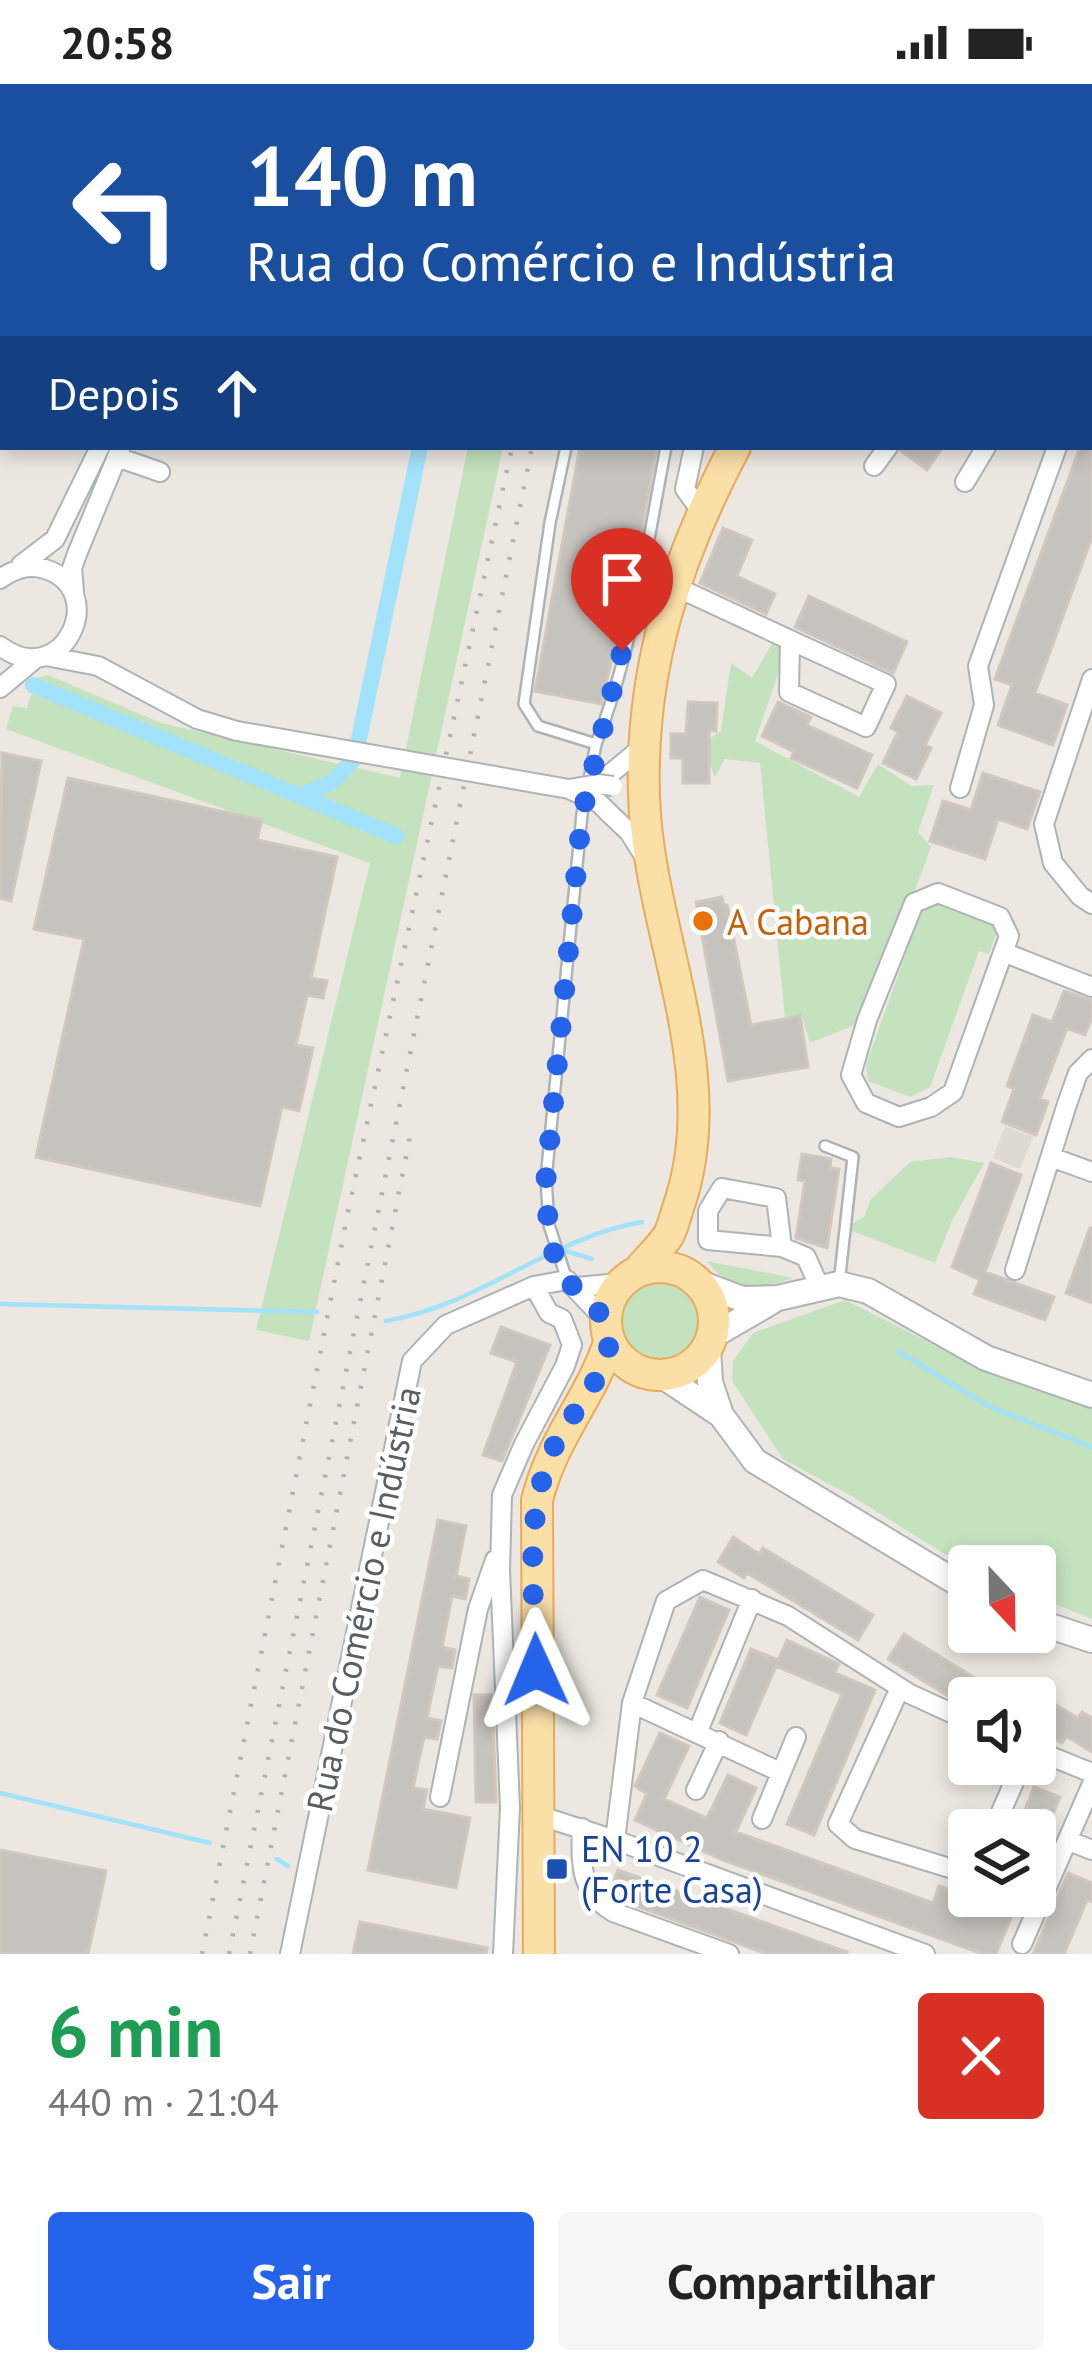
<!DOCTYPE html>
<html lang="pt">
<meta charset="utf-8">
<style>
body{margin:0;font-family:"PT Sans",sans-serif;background:#f6f6f6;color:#222;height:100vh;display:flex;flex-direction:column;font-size:45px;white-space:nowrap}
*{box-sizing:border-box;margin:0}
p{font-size:39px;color:#767676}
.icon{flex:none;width:66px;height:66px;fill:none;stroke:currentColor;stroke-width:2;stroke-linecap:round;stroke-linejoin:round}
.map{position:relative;height:1870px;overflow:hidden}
.side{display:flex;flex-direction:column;background:#fff;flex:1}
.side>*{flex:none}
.top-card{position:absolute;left:0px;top:0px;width:1092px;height:366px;box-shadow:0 6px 18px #0003;background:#1a4fa0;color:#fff;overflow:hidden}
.needle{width:78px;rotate:158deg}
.buttons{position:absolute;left:948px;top:1461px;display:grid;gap:24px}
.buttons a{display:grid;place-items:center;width:108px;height:108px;border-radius:12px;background:#fff;box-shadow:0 6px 18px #0003;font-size:60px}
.pin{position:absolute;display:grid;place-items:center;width:102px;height:102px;color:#fff;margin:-123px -51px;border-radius:50% 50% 50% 0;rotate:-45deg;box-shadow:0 0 12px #0007}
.pin .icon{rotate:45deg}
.me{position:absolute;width:132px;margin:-66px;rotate:359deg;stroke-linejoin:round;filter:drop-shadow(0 0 9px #0008)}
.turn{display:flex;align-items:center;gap:42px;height:252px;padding:0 48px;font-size:54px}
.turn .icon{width:156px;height:156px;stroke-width:2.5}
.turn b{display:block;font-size:84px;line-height:102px}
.then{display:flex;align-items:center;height:114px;padding:0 48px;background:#0003;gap:24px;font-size:45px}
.round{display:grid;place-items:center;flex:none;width:126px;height:126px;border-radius:12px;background:#f6f6f6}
.overview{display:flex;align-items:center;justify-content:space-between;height:204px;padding:0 48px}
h1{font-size:72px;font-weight:700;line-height:90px;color:#1e9e55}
.action{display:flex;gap:24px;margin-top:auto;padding:24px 48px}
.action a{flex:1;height:138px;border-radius:12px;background:#2563eb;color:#fff;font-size:48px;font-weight:700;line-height:138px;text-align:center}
.action a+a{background:#f6f6f6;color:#222}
.status{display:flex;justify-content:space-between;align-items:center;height:84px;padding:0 60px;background:#fff;direction:ltr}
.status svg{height:33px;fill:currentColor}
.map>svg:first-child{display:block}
</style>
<div class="status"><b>20:58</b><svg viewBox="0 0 49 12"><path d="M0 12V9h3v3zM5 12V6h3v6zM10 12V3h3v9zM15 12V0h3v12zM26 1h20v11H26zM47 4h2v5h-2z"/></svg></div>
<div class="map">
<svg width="1092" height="1870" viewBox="0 0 1092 1870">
<rect width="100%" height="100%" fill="#ece7e1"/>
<path fill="#ded9d2" d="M1005 1042 1033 1053 1020 1085 993 1074Z"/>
<path fill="#c4e2be" d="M468 363H503L309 1257 256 1246 370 779 6 645 13 622 27 624 36 594 48 591 161 639 400 694Z
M790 556 755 657 859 713 878 680 911 702 934 701 918 748 931 763 867 936 810 959 802 932 785 934 760 679 725 675 715 693 709 679V655L721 647 731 579 752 594 773 558Z
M939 817 989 834 997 847 989 870 979 867 930 1003 910 1013 868 997 866 981 922 824Z
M951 1073 984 1079 952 1137 935 1179 845 1144 864 1133 871 1115 910 1078Z
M707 1177 793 1194C758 1207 731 1209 707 1177Z
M616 1235a44 44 0 1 1 88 0a44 44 0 1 1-88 0Z
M845 1216 975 1281 1092 1325V1535L1035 1512V1482L969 1485 853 1413 783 1375 732 1297 733 1277 753 1249Z"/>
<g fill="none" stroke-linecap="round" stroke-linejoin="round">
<path stroke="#a2e2fa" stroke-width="4.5" d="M563 1166 592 1175
M0 1220 317 1228
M386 1237C480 1221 549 1154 642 1138
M899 1268 990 1323 1092 1363
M0 1709 210 1759
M277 1775 288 1782"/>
<path stroke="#a2e2fa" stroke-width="16" d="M33 601 396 752
M300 712 332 698 355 674 420 363"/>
</g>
<path fill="#c6c2bd" stroke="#d0c8bf" stroke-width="3" d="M580 363H657L638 466 601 620 535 607Z
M901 363H943L927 386 901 367Z
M1080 363H1092V453L1035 609 1067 621 1053 661 998 641 1012 601 995 595Z
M723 444 752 456 737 492 775 510 766 530 700 499Z
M809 512 907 558 893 589 795 543Z
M907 612 941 629 925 661 931 664 916 695 883 679 898 648 891 644Z
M688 618 717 619 716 647 709 646V699H683V674H671V650H686Z
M778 618 811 633 807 641 872 671 857 704 791 674 794 668 762 652Z
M2 669 41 677 11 817 0 814Z
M983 689 1040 708 1027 745 998 735 985 775 930 757 943 717 971 726Z
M68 694 262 736 257 756 337 773 311 894 327 897 323 914 307 911 296 961 313 964 299 1027 282 1023 260 1122 36 1073 84 855 34 845Z
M722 813 724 821H727L751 941 800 932 808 983 728 997 696 818Z
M1064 907 1092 916V933L1085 951 1067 944 1040 1015 1048 1018 1036 1051 1002 1038 1014 1005 1007 1002 1033 931 1052 938Z
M802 1070 831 1075 830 1084 839 1085 827 1164 796 1154 805 1097 798 1096Z
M991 1079 1021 1091 985 1188 1054 1213 1045 1236 974 1210 980 1196 952 1183Z
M1090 1144H1092V1219L1066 1209Z
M501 1243 550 1261 502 1377 483 1371 517 1278 491 1269Z
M438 1436 466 1442 456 1492 469 1495 465 1515 452 1512 442 1563 455 1566 452 1584 438 1582 427 1634 441 1637 437 1655 424 1653 413 1704 427 1706 423 1725 470 1734 456 1804 368 1786Z
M733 1453 759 1470 763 1464 873 1531 858 1556 747 1489 744 1494 718 1478Z
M700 1513 729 1526 687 1624 657 1611Z
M904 1550 986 1601 989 1596 1019 1614H969V1622L948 1612 888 1575Z
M787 1556 839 1580 835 1589 875 1606 814 1751 787 1740 842 1610 776 1582 746 1651 720 1639 751 1565 778 1576Z
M474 1611H492L496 1718H476Z
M1035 1616 1048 1624 1051 1618 1078 1634 1082 1628 1092 1634V1668L1066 1652 1062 1659 1035 1642Z
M660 1649 689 1662 664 1715 707 1734 728 1691 756 1704 736 1748 933 1819 939 1802 987 1819 990 1812H1020L996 1870H983L723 1776 635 1736 647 1710 635 1702Z
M1034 1703 1060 1713 1035 1773V1746H1017Z
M0 1766 106 1787 88 1870H0Z
M618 1786 847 1868 846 1870H767L620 1816 610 1808Z
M1068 1789 1092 1799V1818L1087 1816 1064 1870H1033Z
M360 1838 487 1864 486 1870H353Z"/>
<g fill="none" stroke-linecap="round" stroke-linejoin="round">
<g stroke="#aeb3b6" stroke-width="14">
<path id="service" d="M708 3 709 0
M566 363 550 439 524 620 538 642 596 660C633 566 647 461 666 363
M825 1062 853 1073 839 1200
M567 1196 549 1141 546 1095 582 730 596 660
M966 1543 969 1537"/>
</g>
<g stroke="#aeb3b6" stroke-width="22">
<path id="minor" d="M203 3 204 0
M228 3 229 0
M379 3 380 0
M564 3 565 0
M635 3V0
M794 3V0
M948 3 949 0
M0 15H3
M1089 125H1092
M1089 142V158
M1089 291 1092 288
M0 332 3 333
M694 363 685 405 701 427
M117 373 160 388
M874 382 888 363
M965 398 986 363
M21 481 55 455 100 363
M0 495C14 485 28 480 45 485 111 506 63 609 0 562
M672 501 790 556 789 608 866 643 886 600 790 556
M74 508 72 484 77 470 121 363
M46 572 98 582 197 635 237 647
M1092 595 1044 740 1053 779 1080 812 1092 820
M0 604 36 574
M598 700 645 661
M960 704 984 621 978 582 1057 363
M609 729 629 748 646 775
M938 809 1000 833 1009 852 953 1008 931 1023 899 1033 866 1019 851 991 867 936 914 819Z
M1003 868 1092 903
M1051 1073 1092 1088
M782 1163 708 1156V1127L722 1104 776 1114 782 1163 806 1173 820 1204
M1015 1186 1067 1020 1078 989 1092 975
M577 1203 620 1199
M900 1604 838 1740 855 1755 969 1790
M632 1619 780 1688
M698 1647 752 1515
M1035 1666 1092 1689
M696 1706 719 1657
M440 1713 478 1525 495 1476
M538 1731 615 1756 925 1870
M762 1735 796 1653
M582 1744C580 1779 580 1807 613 1828L729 1870
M993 1746 1022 1680
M615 1756 632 1619 666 1517 703 1496 788 1532 910 1610 969 1637
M1069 1757 1092 1766
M1022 1860 1092 1700
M290 1870 412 1277 446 1241 534 1202 567 1196 606 1237
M503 1870 510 1724 500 1486 502 1411 524 1360 565 1282 572 1261 562 1235 549 1229 534 1202"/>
</g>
<g stroke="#aeb3b6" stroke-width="28">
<path id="tertiary" d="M700 1199 742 1215 778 1214 839 1200 868 1207 986 1274 1092 1311
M711 1253 771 1218
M708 1265 710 1298 721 1331
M661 1291 721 1331 755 1377 969 1506
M1035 1537 1092 1556"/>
</g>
<g stroke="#e9aa5c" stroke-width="34">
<path id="primary" d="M995 3 997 0
M606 1237a54 54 0 1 1 108 0a54 54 0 1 1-108 0Z
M638 1187C647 1176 660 1164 668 1152 674 1142 676 1128 680 1118 724 984 648 846 644 712 640 584 676 475 735 363
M539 1870 537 1416C553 1353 589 1317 609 1259"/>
</g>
<use href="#service" stroke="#fff" stroke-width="9"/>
<use href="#minor" stroke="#fff" stroke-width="18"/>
<use href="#tertiary" stroke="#fff" stroke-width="24"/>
<use href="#primary" stroke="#fadfa7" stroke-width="30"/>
<path stroke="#b0b1b1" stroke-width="4.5" stroke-dasharray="3 15" stroke-linecap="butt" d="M588 3V0
M616 3V0
M202 1870 348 1128 512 363
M229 1870 532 363
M250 1870 411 1047"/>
<g stroke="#aeb3b6" stroke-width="22" stroke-linecap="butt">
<path id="minor-bridge" d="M237 647 569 705 599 719 609 729
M569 705 598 700 613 702"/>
</g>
<use href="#minor-bridge" stroke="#fff" stroke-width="18"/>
</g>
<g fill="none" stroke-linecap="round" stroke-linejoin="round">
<path stroke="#2563eb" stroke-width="21" stroke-dasharray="0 37.8" d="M536 1586C535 1515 523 1434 552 1367 568 1331 602 1300 609 1261 614 1230 581 1215 566 1194 546 1167 548 1127 546 1095L582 730 622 567"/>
</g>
<circle fill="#e8710a" stroke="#fff" stroke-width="4.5" cx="703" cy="837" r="12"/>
<rect fill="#1a4fb4" stroke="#fff" stroke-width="4.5" x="545" y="1773" width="24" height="24" rx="6"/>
<g text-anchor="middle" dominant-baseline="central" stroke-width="9" stroke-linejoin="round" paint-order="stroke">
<g font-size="36" fill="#c56008" stroke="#fff" text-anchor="start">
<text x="727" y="837">A Cabana</text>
</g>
<g font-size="36" fill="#595e61" stroke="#fff">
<text transform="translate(363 1515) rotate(-78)">Rua do Comércio e Indústria</text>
</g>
<g font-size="36" fill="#164399" stroke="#fff" text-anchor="start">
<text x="581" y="1764">EN 10 2<tspan x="581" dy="41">(Forte Casa)</tspan></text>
</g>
</g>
</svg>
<div class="buttons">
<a><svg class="needle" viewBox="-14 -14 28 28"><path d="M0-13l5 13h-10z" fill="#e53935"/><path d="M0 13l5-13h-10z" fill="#767676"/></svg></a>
<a><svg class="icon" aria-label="sound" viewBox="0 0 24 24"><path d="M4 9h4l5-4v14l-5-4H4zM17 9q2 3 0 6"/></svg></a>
<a><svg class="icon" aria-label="layers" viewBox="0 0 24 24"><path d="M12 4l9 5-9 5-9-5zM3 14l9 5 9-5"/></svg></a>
</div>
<div class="pin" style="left:622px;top:567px;background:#d93025"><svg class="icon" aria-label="arrive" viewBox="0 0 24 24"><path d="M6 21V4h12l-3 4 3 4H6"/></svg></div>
<svg class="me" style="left:536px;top:1586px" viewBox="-20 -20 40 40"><path d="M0-17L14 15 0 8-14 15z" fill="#2563eb" stroke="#fff" stroke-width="4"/></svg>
<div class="top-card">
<div class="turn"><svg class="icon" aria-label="left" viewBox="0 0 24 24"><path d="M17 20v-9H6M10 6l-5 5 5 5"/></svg><div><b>140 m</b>Rua do Comércio e Indústria</div></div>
<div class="then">Depois<svg class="icon" aria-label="ahead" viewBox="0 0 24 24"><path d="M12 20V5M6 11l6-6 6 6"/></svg></div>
</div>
</div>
<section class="side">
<div class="overview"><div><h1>6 min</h1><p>440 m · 21:04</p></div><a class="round" style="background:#d93025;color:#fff"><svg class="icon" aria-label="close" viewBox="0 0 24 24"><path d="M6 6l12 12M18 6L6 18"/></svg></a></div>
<div class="action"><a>Sair</a><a>Compartilhar</a></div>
</section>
